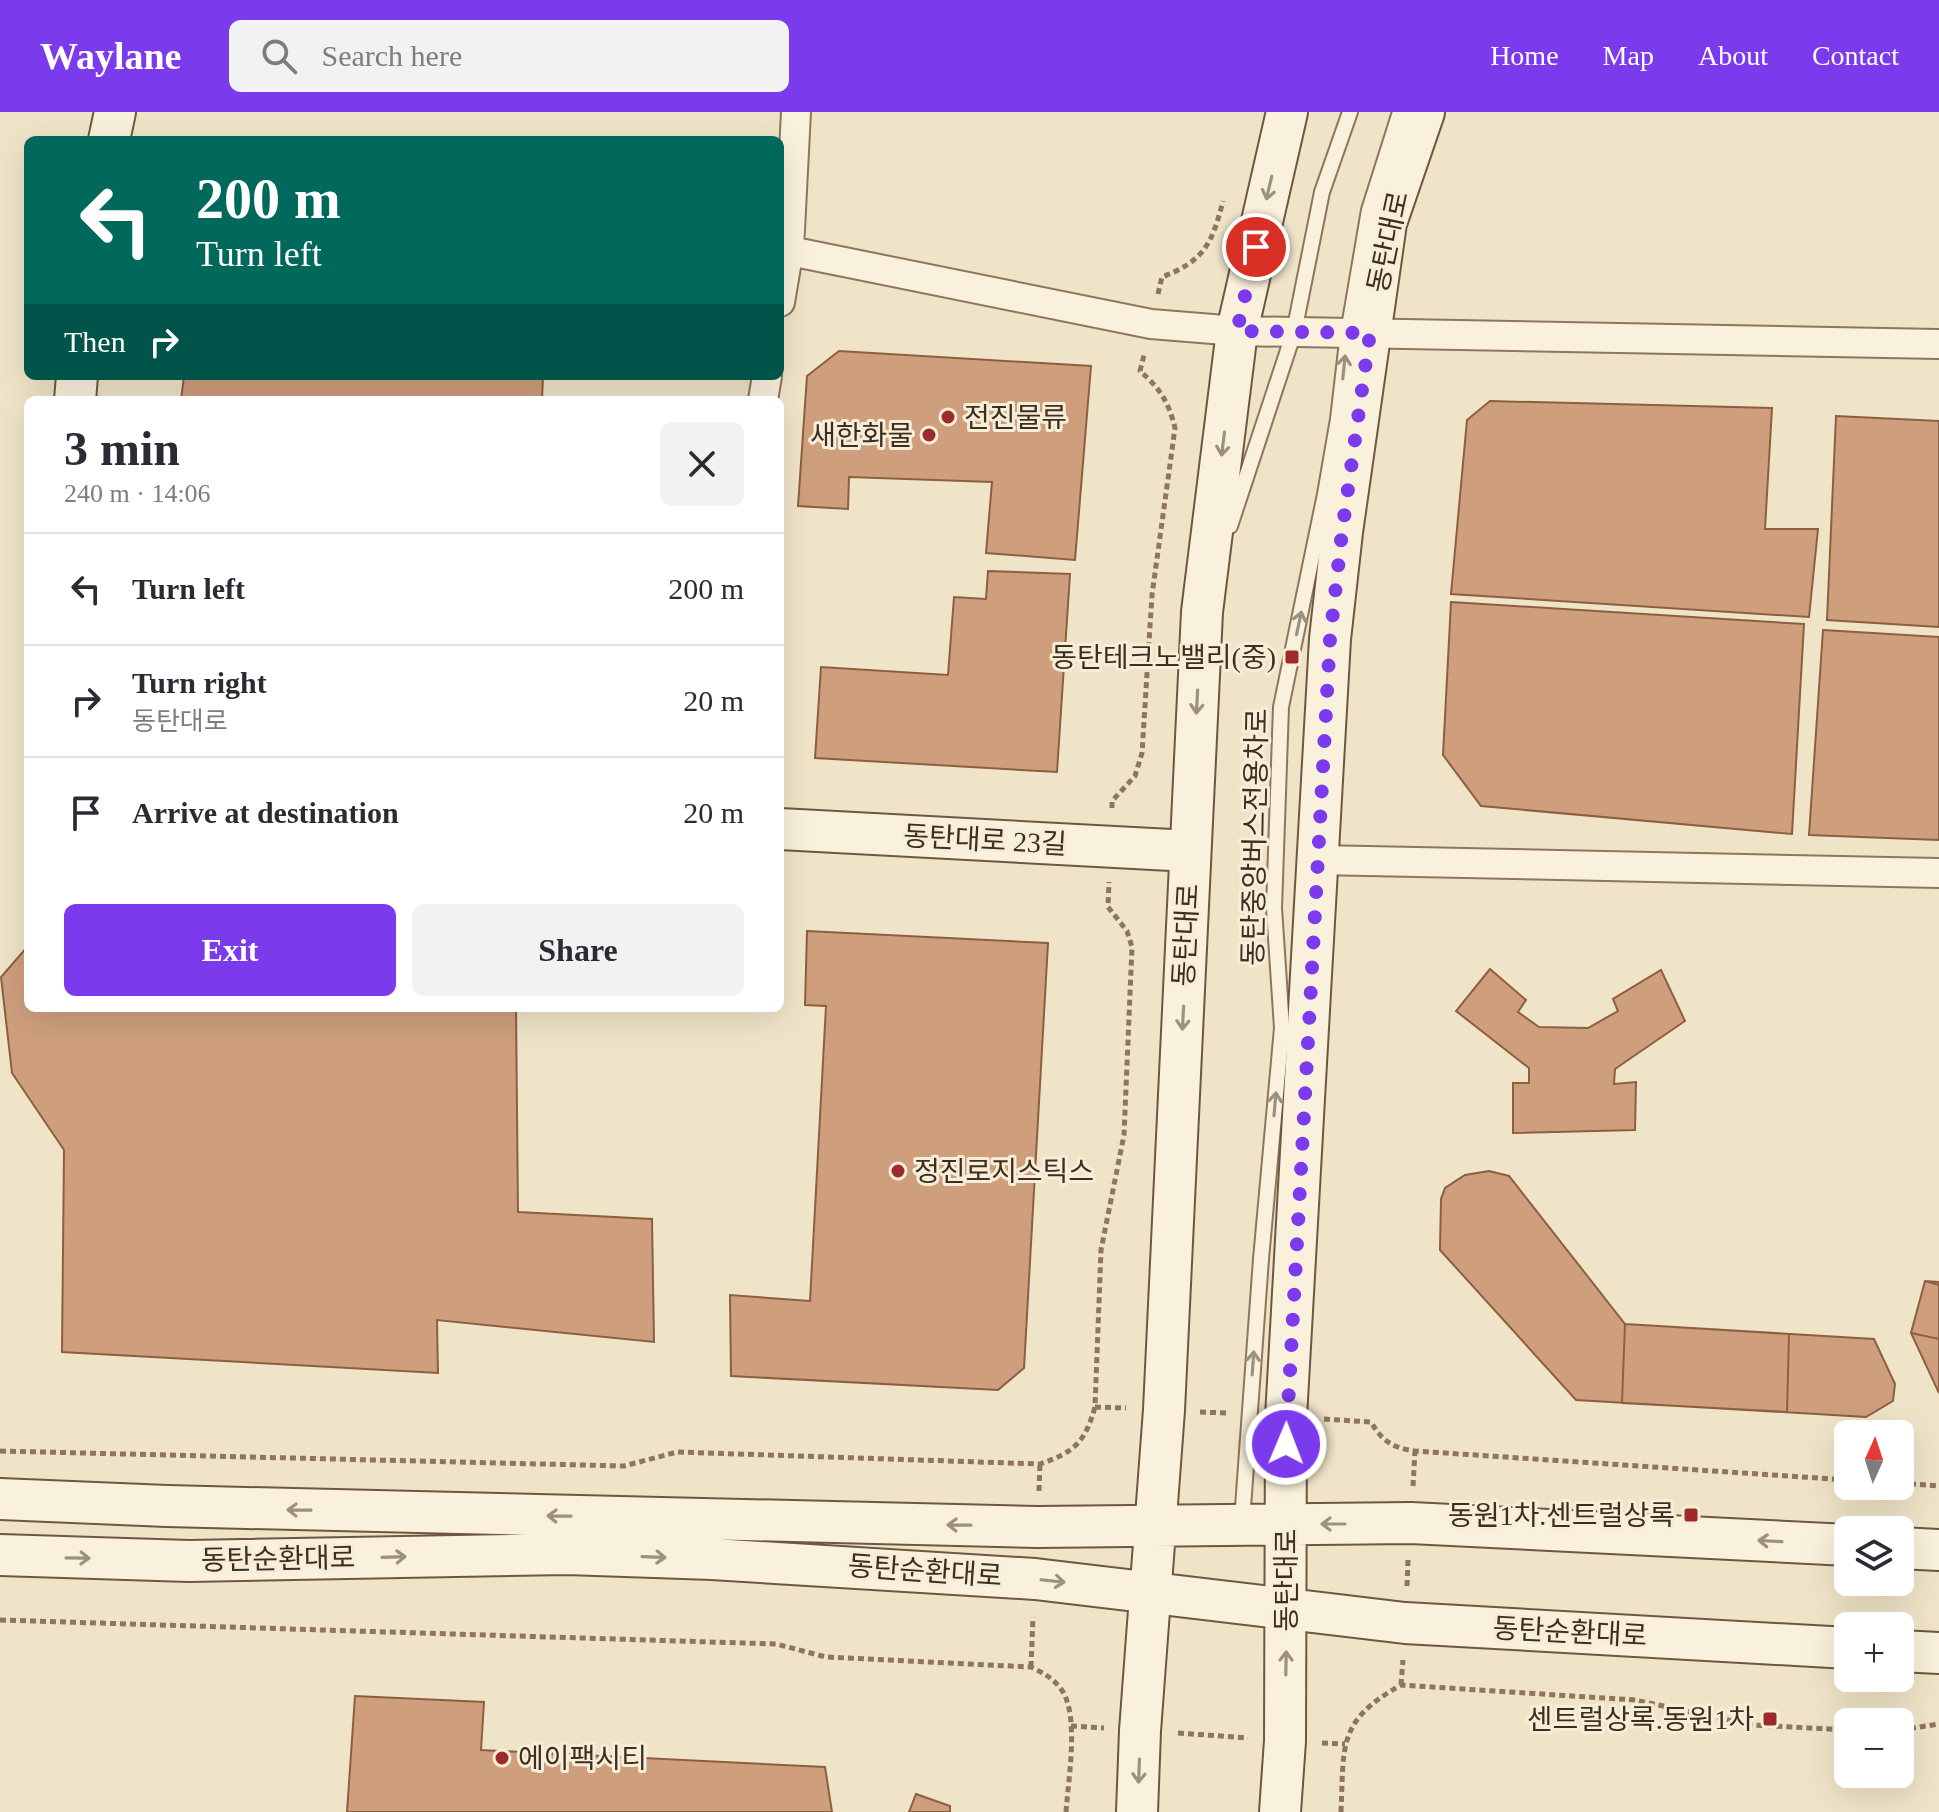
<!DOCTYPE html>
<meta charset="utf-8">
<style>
body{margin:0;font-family:"Times New Roman","Noto Sans KR",serif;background:#f2f2f3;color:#2b2b33;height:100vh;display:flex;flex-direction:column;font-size:30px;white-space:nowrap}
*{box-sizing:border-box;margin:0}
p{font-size:26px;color:#7c7c81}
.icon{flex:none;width:44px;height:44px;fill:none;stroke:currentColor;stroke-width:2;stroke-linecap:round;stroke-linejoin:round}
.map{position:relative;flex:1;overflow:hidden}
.side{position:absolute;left:24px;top:284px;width:760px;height:616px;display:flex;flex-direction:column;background:#fff;border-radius:12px;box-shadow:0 8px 32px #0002}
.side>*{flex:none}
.guide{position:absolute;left:24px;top:24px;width:760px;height:244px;border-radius:12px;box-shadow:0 8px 32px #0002;background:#00695c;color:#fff;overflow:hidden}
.needle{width:52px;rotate:3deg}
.controls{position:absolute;left:1834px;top:1308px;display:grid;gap:16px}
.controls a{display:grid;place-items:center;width:80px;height:80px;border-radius:12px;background:#fff;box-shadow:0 8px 32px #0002;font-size:40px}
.pin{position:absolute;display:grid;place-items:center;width:68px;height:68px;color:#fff;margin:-34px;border:4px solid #fff;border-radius:50%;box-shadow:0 2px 8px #0007}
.me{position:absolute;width:88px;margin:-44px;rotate:1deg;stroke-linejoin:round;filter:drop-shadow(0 0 6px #0008)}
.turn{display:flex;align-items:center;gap:28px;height:168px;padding:0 40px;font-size:36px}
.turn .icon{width:104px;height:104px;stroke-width:2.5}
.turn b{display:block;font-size:56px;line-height:68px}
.then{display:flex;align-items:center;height:76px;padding:0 40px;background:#0003;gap:16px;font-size:30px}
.round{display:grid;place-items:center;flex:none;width:84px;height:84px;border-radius:12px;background:#f2f2f3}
.summary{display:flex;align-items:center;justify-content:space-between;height:136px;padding:0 40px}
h1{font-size:48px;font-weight:800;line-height:60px}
.button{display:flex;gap:16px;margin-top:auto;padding:16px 40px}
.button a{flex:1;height:92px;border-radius:12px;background:#7c3aed;color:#fff;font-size:32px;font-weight:800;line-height:92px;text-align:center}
.button a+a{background:#f2f2f3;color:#2b2b33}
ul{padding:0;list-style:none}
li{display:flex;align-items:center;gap:24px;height:112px;padding:0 40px;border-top:2px solid #e1e1e2}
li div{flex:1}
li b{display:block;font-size:30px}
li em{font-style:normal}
header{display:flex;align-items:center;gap:48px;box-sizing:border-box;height:112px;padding:0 40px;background:#7c3aed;color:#fff}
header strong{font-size:38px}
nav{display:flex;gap:44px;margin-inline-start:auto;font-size:28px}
.search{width:560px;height:72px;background:#f2f2f3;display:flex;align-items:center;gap:20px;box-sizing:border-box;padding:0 28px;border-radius:12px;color:#7c7c81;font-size:30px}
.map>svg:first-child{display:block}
</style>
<header>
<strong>Waylane</strong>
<div class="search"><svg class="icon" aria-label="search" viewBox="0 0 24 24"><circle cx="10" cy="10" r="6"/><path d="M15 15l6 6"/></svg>Search here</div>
<nav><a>Home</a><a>Map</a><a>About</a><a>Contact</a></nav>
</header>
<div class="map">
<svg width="1939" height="1700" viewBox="0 0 1939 1700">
<rect width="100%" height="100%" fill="#f0e4c8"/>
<path fill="#cf9f7d" stroke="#8d5f41" stroke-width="2" d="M839 239 1091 254 1075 448 986 441 992 370 849 365 848 397 798 394 807 264Z
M184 264 288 267V264H543L542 288H181Z
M1490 289 1772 296 1765 417H1818L1809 505 1451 482 1467 308Z
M1836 304 1939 309V515L1827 508Z
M988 459 1070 462 1057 660 815 646 821 555 948 563 954 485 986 487Z
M1451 490 1804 512 1792 722 1481 694 1443 643Z
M1823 518 1939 525V728L1809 723Z
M807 819 1048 831 1024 1256 998 1278 731 1264 730 1183 810 1189 826 894 805 893Z
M28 834V896H516L518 1100 652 1107 654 1230 437 1208 438 1261 62 1240 64 1038 12 961 1 865Z
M1490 857 1526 888 1518 900 1539 915 1588 916 1618 899 1613 887 1661 858 1685 909 1615 957 1614 972 1636 970 1635 1018 1513 1021V971H1529V956L1456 899Z
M1489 1059 1509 1064 1625 1212 1874 1227 1895 1272 1893 1289 1866 1305 1576 1288 1440 1138 1441 1087 1445 1076 1465 1063Z
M1925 1169 1939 1173V1227L1911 1221Z
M1925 1169 1939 1170V1281L1911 1221Z
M1625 1212 1789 1222 1787 1300 1622 1291Z
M355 1584 484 1590 481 1638 825 1655 832 1700H347Z
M916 1682 950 1694V1700H909Z"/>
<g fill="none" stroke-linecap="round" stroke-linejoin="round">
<g stroke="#8d765c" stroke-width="18">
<path id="lane" d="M1230 414 1294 220 1322 80 1350 0
M1242 1409 1261 1147 1282 916 1274 796 1281 595 1325 382 1338 307 1348 221 1369 98 1400 0"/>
</g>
<g stroke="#8d765c" stroke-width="32">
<path id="street" d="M780 137 1151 212 1237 219 1939 232
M780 190 789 137 796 0
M763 288 767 264
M1318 748 1939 761"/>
</g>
<g stroke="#6f573f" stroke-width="44">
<path id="secondary" d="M109 28 115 0
M75 288 77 264
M780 717 1190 739
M0 1387 167 1394 1037 1415 1411 1411 1848 1433
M1900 1436 1939 1438
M0 1443 189 1449 567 1442 712 1447 1035 1467 1405 1511 1848 1536
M1900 1539 1939 1541
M1137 1700 1140 1619 1164 1298 1202 500 1237 219 1287 0
M1280 1700 1285 1629 1286 1305 1330 527 1342 420 1386 111 1424 0"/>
</g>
<path stroke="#8d765c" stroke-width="5" stroke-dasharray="6 4" stroke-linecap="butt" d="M1158 182 1162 165C1204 149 1212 132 1223 89
M1112 696V689L1135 664 1142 641 1152 483 1175 316C1169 291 1160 276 1140 259L1144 243
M1095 1295 1126 1296
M1200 1300 1226 1301
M1324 1307 1371 1310C1382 1329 1393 1336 1415 1339L1848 1368
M0 1339 624 1354 677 1340 1040 1352C1075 1340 1085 1330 1095 1295L1101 1138 1124 1023 1132 835 1127 819 1108 795 1109 770
M1900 1371 1939 1374
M1413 1374 1415 1339
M1039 1379 1040 1352
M1407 1474 1408 1448
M0 1508 776 1532 826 1545 1031 1555C1043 1561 1053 1566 1061 1577 1080 1602 1068 1669 1066 1700
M1031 1555 1033 1505
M1401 1573 1403 1548
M1071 1614 1104 1616
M1900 1618 1939 1612
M1178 1621 1248 1626
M1322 1631 1345 1632
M1341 1700C1344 1633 1337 1609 1401 1573L1635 1588 1752 1613 1848 1618"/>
<use href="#lane" stroke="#faf1dc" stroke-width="14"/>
<use href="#street" stroke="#faf1dc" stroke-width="28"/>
<use href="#secondary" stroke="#faf1dc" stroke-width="40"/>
</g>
<defs><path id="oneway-shaft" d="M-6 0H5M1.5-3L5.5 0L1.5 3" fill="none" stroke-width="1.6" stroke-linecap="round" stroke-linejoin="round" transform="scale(2)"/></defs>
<g stroke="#9c907e">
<use href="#oneway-shaft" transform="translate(1269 76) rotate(103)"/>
<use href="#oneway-shaft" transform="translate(1344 255) rotate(-84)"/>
<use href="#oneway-shaft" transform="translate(1223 332) rotate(97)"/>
<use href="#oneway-shaft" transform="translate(1299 511) rotate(-78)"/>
<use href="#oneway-shaft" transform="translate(1197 590) rotate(93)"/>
<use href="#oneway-shaft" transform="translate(1183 906) rotate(93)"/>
<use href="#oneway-shaft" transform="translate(1275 992) rotate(-85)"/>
<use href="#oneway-shaft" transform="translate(1253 1251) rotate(-86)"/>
<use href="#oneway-shaft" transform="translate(299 1398) rotate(-179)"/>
<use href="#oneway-shaft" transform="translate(559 1404) rotate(-179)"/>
<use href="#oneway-shaft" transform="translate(1333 1412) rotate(180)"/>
<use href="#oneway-shaft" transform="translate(959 1413) rotate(-179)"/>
<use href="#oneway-shaft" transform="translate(1770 1429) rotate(-177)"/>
<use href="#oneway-shaft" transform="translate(394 1445) rotate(-2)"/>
<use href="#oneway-shaft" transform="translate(654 1445) rotate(2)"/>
<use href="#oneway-shaft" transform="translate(78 1446) rotate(1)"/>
<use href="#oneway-shaft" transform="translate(1053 1469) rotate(6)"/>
<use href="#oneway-shaft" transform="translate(1286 1551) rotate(-89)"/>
<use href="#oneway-shaft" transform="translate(1139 1659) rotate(92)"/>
</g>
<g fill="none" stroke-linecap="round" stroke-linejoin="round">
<path stroke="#7c3aed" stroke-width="14" stroke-dasharray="0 25.2" d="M1256 135 1237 219 1370 221 1342 420 1330 527 1286 1332"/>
</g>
<g fill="#9e2a2b" stroke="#f7eed8" stroke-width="3">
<circle cx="948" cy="305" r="8"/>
<circle cx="929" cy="323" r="8"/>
<rect x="1284" y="537" width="16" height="16" rx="4"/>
<circle cx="898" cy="1059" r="8"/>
<rect x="1683" y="1395" width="16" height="16" rx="4"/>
<rect x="1762" y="1599" width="16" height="16" rx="4"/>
<circle cx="502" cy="1646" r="8"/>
</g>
<g text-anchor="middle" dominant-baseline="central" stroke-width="6" stroke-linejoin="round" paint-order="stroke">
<g font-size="28" fill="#3d2e20" stroke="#f7eed8">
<text transform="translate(1388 130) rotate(-78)">동탄대로</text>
<text transform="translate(1255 725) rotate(-89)">동탄중앙버스전용차로</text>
<text transform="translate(985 728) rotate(3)">동탄대로 23길</text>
<text transform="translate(1186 823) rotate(-87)">동탄대로</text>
<text transform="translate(278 1447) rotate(-1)">동탄순환대로</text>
<text transform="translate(925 1459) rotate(4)">동탄순환대로</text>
<text transform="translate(1286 1468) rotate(-90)">동탄대로</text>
<text transform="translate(1570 1520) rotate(3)">동탄순환대로</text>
</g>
<g font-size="28" fill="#3d2e20" stroke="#f7eed8" text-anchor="end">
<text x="964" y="305" text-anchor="start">전진물류</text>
<text x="913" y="323">새한화물</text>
<text x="1276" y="545">동탄테크노밸리(중)</text>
<text x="914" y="1059" text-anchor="start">정진로지스틱스</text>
<text x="1675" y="1403">동원1차.센트럴상록</text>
<text x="1754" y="1607">센트럴상록.동원1차</text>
<text x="518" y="1646" text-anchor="start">에이팩시티</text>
</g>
</g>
</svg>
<div class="controls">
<a><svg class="needle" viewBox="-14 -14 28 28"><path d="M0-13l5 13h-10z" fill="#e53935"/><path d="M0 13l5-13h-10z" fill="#7c7c81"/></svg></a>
<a><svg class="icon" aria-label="layers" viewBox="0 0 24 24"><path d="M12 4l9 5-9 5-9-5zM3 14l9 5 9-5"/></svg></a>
<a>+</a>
<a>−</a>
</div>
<div class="pin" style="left:1256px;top:135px;background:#d93025"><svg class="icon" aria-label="arrive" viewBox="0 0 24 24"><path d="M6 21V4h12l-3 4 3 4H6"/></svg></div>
<svg class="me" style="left:1286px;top:1332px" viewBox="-20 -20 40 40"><circle r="17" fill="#7c3aed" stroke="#fff" stroke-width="3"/><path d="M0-11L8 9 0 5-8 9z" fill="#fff"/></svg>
<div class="guide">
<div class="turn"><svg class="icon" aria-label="left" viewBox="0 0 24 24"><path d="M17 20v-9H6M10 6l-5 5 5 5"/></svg><div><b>200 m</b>Turn left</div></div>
<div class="then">Then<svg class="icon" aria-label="right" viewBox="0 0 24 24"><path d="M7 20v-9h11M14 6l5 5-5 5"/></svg></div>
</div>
<section class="side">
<div class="summary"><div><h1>3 min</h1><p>240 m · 14:06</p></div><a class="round"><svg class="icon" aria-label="close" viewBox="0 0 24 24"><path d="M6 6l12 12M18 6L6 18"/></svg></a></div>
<ul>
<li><svg class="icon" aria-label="left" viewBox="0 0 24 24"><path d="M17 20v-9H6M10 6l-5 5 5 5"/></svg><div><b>Turn left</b></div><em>200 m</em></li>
<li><svg class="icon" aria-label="right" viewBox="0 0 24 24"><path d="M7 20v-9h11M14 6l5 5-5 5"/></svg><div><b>Turn right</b><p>동탄대로</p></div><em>20 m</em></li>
<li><svg class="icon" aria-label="arrive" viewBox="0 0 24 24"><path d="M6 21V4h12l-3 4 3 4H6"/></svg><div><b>Arrive at destination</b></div><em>20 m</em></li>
</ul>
<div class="button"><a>Exit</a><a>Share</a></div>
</section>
</div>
